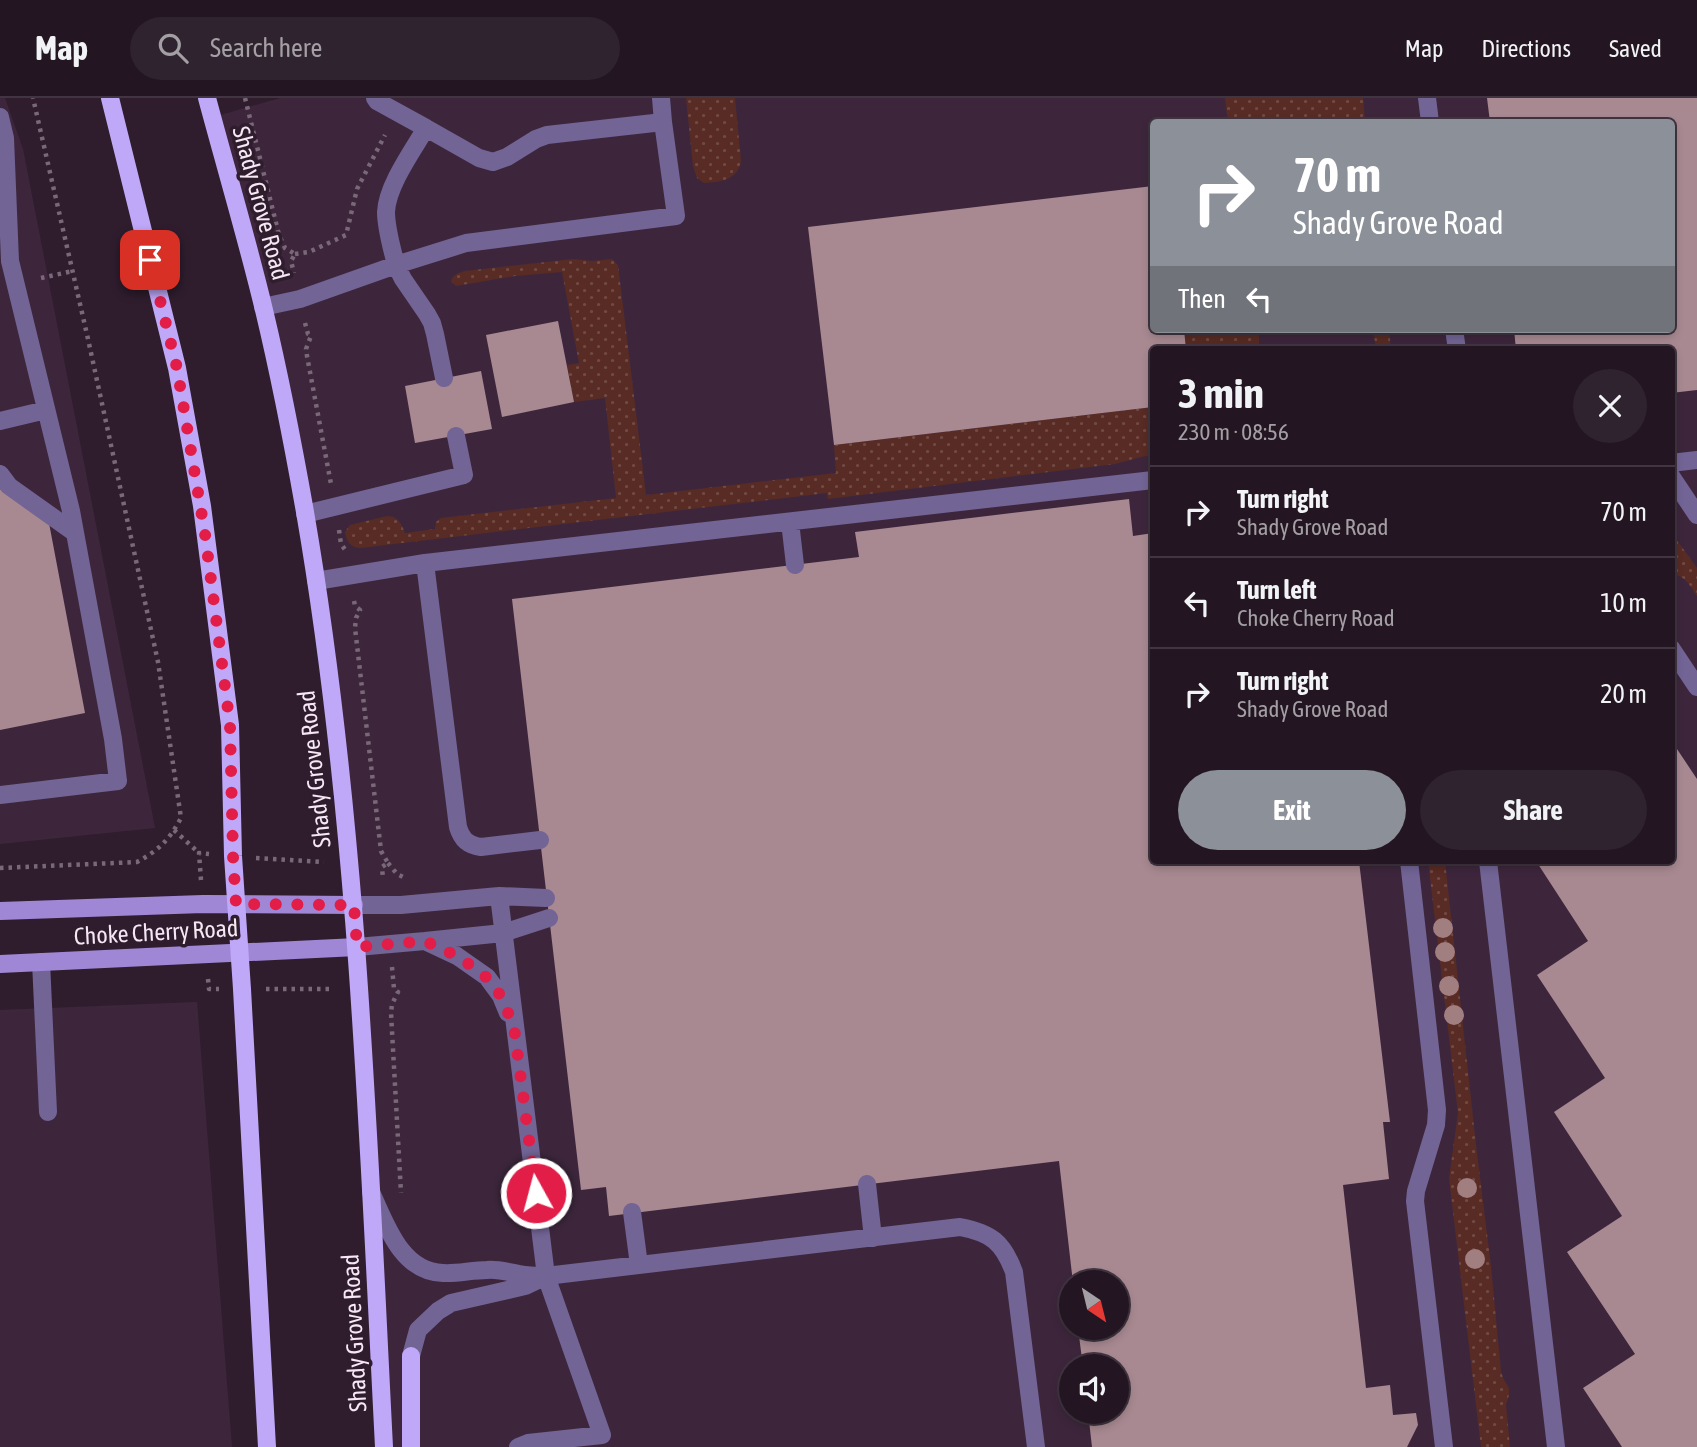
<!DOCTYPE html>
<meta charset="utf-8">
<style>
body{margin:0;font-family:"Asap Condensed",sans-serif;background:#2f232f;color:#f1f3f6;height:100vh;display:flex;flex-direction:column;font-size:26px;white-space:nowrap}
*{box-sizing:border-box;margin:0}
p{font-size:23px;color:#a39fa5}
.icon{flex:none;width:38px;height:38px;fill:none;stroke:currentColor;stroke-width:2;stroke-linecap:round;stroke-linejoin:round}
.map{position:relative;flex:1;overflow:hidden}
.side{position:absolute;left:1150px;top:248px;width:525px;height:518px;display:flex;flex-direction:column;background:#231622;border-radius:7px;box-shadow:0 4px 10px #0003,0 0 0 2px #403540}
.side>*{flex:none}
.hud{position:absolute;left:1150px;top:21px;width:525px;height:214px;border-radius:7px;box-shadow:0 4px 10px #0003,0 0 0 2px #403540;background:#8c9099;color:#fff;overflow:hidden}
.needle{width:46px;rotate:145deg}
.buttons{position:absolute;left:1059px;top:1172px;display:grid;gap:14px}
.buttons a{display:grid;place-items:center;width:70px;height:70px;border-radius:50%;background:#231622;box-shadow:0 4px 10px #0003,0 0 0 2px #403540;font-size:35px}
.pin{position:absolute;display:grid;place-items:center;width:60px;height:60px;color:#fff;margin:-30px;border-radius:14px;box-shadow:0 4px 10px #0006}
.me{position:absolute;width:77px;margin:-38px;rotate:353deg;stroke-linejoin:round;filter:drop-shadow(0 0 5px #0008)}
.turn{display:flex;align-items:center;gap:24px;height:147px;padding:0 28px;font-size:32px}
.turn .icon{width:91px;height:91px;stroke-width:2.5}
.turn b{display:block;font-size:49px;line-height:60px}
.then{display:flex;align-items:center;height:66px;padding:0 28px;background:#0003;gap:14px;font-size:26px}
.round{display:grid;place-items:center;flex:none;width:74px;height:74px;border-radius:37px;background:#2f232f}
.summary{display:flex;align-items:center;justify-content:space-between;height:119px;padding:0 28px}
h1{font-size:42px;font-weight:700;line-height:52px}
.button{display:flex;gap:14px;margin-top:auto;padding:14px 28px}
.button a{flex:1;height:80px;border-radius:42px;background:#8c9099;color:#fff;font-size:28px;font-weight:700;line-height:80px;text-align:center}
.button a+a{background:#2f232f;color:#f1f3f6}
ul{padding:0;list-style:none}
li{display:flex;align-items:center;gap:21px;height:91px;padding:0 28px;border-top:2px solid #403540}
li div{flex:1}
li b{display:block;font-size:26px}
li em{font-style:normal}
header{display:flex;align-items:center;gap:42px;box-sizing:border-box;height:98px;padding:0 35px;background:#231622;border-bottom:2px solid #403540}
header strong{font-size:33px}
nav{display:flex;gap:38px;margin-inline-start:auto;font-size:24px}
.search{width:490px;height:63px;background:#2f232f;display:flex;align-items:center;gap:18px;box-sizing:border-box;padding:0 24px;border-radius:38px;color:#a39fa5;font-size:26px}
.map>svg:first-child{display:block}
</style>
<header>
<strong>Map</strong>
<div class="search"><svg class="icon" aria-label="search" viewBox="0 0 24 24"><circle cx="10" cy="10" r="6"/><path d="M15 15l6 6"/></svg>Search here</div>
<nav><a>Map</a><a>Directions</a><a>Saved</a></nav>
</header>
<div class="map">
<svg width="1697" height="1349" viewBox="0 0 1697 1349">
<defs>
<pattern id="grass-dots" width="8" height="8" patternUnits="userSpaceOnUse" patternTransform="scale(1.75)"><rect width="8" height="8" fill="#582b24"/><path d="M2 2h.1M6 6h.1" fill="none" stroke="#714a44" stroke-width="1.8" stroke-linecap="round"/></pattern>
</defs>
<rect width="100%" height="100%" fill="#2f1d2e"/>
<path fill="#3d263c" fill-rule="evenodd" d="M0 0H5L23 51 155 730 0 746Z
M280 0H1697V1349H387L335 591 217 18ZM1153 24H1671V231H1153ZM1153 252H1671V763H1153ZM1071 1185H1116V1230H1071ZM1071 1269H1116V1314H1071Z
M197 904 232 1349H0V912Z"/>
<path fill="url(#grass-dots)" d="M686 0H735L741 63C738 82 721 84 704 85L697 80 693 68Z
M1225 0H1363L1365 24H1228Z
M573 161 592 163 612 161 618 167 646 397 836 375 834 347 1153 309V357L1141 359 1115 366 828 401 827 395 360 450C350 449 347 444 345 434L350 427 383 419C396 416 401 424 405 435L435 431 436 424 441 420 616 400 605 300 574 304 567 267 579 265 562 174 515 178 456 188 451 183C453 176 459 175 465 173Z
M1184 231H1259V252H1186Z
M1373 231H1389L1391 252H1376Z
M1671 434 1697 470V498C1690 488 1685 476 1671 477Z
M1428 763H1445L1476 1047 1491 1168 1501 1273 1503 1280 1509 1290V1297L1506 1307 1510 1349H1481L1449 1080 1458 1015Z"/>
<path fill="#a88991" d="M1487 0H1697V292L1671 295V252H1516L1514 231H1671V24H1490Z
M1153 88V231H1184L1186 252H1153V309L834 347 808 129Z
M558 223 574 304 502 319 486 237Z
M481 273 492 331 415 345 405 288Z
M0 391 49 425 85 615 0 632Z
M1129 401 1133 438 1153 435V763H1359L1390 1024H1383L1389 1081 1343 1087 1366 1290 1390 1287 1393 1317 1416 1315 1418 1327 1407 1349H1092L1088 1314H1116V1269H1083L1078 1230H1116V1185H1073L1059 1063 609 1118 606 1089 581 1092 512 501 859 459 855 434Z
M1671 642 1697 681V1349H1622L1583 1290 1635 1256 1567 1154 1622 1118 1554 1014 1605 980 1537 877 1588 843 1536 763H1671Z"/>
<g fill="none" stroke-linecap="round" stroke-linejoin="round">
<path stroke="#796978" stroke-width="4.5" stroke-dasharray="3.5 5" stroke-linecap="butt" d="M245 0 279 137 285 150 295 156 291 163 294 175
M295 156 309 154 346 137 357 91 385 37
M41 180 73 173
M305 225 308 236 311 238 306 251 307 258 331 386
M339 432 341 446 346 453
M354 503 355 508 360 512 356 520 355 530 381 753 388 765 382 769 383 781
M174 732 199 755
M256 760 324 764
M388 765 397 776 405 780
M0 770 137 764C159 752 169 742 181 720L158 564 88 241 33 0
M201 782 199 755 209 756
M392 869 394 891 398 894 392 906 391 915 401 1095
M208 881 209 891H219
M266 891H334"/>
<path stroke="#726495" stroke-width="18" d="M375 0 377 3 426 30
M661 0 663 24
M1427 0 1430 24
M0 19 5 40 10 163 71 413 113 641 118 683 0 697
M663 24 676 118 466 145 396 167C392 150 386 131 386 114 387 88 413 52 426 30L479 60 493 64 507 59 536 41 547 37Z
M263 209 300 201 396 167 403 181 427 216 432 225 435 236 444 280
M1454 231 1457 252
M0 323 46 312
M1671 365 1697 362
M0 376 9 388 75 435
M1671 378 1697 417
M305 416 464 377 456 338
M790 424 795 467
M425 465 1153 382
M316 483 425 465 458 729C462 742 468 747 481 749L540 742
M1671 550 1697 589
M1409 763 1437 1012 1436 1027 1416 1093 1415 1103 1444 1349
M1488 763 1556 1349
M499 798 546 1178 602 1337 528 1345 518 1349
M354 807H401L499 798 546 800
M425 843 503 835 549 820
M357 849 425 843 457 858 487 879 501 898 508 915
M41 864 48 1014
M867 1086 873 1140
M371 1094C386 1126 401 1174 443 1175 457 1176 472 1172 487 1172 498 1171 508 1174 519 1176 528 1178 537 1178 546 1178L525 1188 451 1205 438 1213 418 1232 411 1258
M632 1114 639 1167
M546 1178 960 1129C991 1135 1003 1144 1014 1174L1036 1349"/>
<path stroke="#9f87d6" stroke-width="18" d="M0 813 203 806 354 807
M0 866 357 849"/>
<path stroke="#c0a8f9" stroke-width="18" d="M110 0 177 270 202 408 230 627 233 758 242 891 267 1349
M207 0C226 71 247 141 264 212 280 279 293 346 305 414 358 722 368 1037 384 1349
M411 1258V1349"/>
</g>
<g fill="#a17e80">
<circle cx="1443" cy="830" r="10"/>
<circle cx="1445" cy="854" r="10"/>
<circle cx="1449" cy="888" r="10"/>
<circle cx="1454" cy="917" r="10"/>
<circle cx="1467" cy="1090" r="10"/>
<circle cx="1475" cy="1161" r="10"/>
</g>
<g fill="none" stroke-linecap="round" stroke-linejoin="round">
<path stroke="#e11d48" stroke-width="12" stroke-dasharray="0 21.6" d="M150 162 177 270 205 436 230 627 233 758 236 806 354 807 357 849 425 843 457 858 473 869 486 879 501 898 514 929 536 1095"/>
</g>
<g text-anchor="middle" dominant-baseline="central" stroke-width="7" stroke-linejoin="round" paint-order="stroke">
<g font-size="24" fill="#f5e8f4" stroke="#2f1d2e">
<text transform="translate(261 105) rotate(75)">Shady Grove Road</text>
<text transform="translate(314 671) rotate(-96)">Shady Grove Road</text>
<text transform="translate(156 834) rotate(-3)">Choke Cherry Road</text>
<text transform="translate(354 1235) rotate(-93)">Shady Grove Road</text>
</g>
</g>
</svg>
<div class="buttons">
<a><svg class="needle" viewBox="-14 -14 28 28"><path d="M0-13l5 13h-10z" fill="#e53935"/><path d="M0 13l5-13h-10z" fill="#a39fa5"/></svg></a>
<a><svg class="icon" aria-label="sound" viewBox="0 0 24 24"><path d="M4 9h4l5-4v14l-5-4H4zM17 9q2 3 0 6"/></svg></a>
</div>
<div class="pin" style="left:150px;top:162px;background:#d93025"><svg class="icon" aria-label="arrive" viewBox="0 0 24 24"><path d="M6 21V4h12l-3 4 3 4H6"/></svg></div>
<svg class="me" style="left:536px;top:1095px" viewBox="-20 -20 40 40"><circle r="17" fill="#e11d48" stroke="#fff" stroke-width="3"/><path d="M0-11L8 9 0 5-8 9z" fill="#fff"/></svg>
<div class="hud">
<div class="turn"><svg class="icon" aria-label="right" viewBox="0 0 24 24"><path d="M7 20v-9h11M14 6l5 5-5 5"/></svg><div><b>70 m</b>Shady Grove Road</div></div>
<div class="then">Then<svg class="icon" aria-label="left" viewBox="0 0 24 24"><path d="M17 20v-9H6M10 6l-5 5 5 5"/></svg></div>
</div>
<section class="side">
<div class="summary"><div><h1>3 min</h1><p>230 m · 08:56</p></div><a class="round"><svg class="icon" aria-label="close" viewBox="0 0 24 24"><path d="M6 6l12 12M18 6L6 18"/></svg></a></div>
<ul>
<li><svg class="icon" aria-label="right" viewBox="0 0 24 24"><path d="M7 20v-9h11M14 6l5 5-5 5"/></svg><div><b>Turn right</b><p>Shady Grove Road</p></div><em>70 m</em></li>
<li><svg class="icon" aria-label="left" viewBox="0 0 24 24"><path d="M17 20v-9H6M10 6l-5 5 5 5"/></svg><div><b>Turn left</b><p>Choke Cherry Road</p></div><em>10 m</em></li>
<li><svg class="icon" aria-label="right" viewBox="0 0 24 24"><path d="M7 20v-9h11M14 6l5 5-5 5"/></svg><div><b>Turn right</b><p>Shady Grove Road</p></div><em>20 m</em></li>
</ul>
<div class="button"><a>Exit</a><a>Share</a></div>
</section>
</div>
